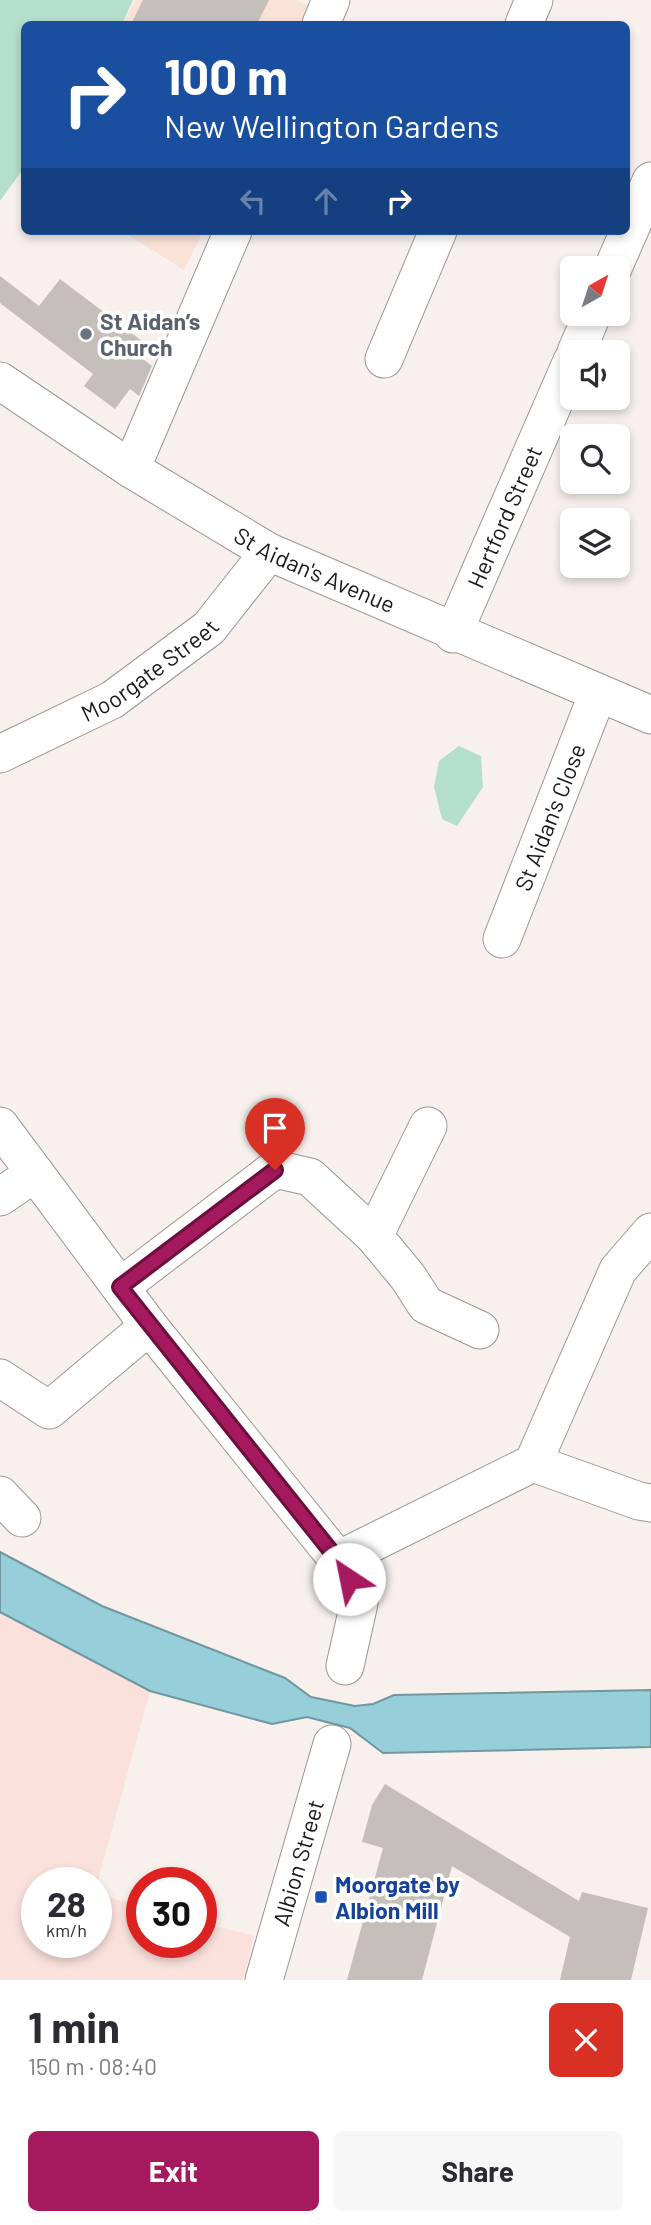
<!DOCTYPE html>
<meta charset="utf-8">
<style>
body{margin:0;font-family:Barlow,sans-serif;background:#f7f7f7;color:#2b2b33;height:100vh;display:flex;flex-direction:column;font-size:26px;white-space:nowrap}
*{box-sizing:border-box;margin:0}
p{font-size:23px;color:#7c7c81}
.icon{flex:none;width:38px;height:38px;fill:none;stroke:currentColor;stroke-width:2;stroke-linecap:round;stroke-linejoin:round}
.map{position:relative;height:1980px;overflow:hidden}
.sheet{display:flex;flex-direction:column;background:#fff;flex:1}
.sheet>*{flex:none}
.guide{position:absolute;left:21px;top:21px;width:609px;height:214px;border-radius:10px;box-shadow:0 4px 10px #0003;background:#1a4fa0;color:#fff;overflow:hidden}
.needle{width:46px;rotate:39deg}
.tools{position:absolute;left:560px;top:256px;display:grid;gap:14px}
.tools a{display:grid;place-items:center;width:70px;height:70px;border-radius:10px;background:#fff;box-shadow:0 4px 10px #0003;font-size:35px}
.speed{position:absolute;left:21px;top:1867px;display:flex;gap:14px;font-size:35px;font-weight:700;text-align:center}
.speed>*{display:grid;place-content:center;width:91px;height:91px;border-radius:50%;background:#fff;box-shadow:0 4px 10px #0003;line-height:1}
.speed small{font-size:18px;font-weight:400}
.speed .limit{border:10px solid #d22;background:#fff;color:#111}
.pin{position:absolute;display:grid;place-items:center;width:60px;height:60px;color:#fff;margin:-72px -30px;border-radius:50% 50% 50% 0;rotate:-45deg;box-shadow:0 0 7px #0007}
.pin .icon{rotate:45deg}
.me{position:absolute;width:77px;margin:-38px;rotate:326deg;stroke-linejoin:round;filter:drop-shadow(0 0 5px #0008)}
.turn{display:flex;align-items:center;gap:24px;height:147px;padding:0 28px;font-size:32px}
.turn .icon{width:91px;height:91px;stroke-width:2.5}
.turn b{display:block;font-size:49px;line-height:60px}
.lanes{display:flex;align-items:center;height:66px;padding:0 28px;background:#0003;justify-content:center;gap:35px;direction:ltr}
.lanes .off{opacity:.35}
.round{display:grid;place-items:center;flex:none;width:74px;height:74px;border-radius:10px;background:#f7f7f7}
.overview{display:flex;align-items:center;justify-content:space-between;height:119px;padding:0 28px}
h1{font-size:42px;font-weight:700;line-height:52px}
.primary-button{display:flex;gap:14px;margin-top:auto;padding:14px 28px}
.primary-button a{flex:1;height:80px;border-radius:10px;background:#a5195e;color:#fff;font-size:28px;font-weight:700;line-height:80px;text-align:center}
.primary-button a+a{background:#f7f7f7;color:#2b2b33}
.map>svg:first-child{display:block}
</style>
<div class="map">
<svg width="651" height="1980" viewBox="0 0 651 1980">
<rect width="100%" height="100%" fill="#f7f0ed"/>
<path fill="#fbe1db" d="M0 1612 150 1691 96 1888V1883H37V1942H96V1894L142 1906V1942H201V1922L254 1936 243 1980H0Z"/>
<path fill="#f9e3d6" d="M135 0H296L311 7 302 24H123Z
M122 231H203L184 270Z"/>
<path fill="#b4dfca" d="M0 0H133L122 24H24V168L0 201Z
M459 746 481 756 483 787 457 826 442 819 434 787 439 761Z"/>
<path fill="#96ceda" stroke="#7197a0" stroke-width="2" d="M0 1552 102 1606 285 1678 311 1697 355 1706 373 1704 394 1695 651 1690V1747L383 1753 350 1728 307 1717 272 1724 150 1691 0 1612Z"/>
<path fill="#c5bfbb" d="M143 0H269L257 24H131Z
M0 276 39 306 60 279 146 344 138 355 152 366 139 396 130 389 115 409 84 386 93 374 0 303Z
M385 1784 579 1901 582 1892 648 1908 631 1980H560L570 1937 452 1866 422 1980H347L383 1848 362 1842 372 1805Z"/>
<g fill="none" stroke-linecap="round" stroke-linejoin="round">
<g stroke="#9c9693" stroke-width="39">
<g id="minor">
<path d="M321 24 331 0"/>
<path d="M524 24 534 0"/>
<path d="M613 268 651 181"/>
<path d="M576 352 593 313"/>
<path d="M384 359 438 231"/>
<path id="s1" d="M0 381 131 469 269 552 651 715"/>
<path d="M131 469 233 231"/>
<path id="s2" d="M453 634 572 361"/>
<path id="s3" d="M0 754 112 700 209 628 269 552"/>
<path id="s4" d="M502 939 598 693"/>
<path d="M0 1126 149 1326 338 1560 359 1603 345 1666"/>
<path d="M0 1197 35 1173"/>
<path d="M374 1236 428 1126"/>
<path d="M120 1287 275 1169 310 1177 374 1236 408 1277 426 1305 480 1330"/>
<path d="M0 1378 49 1410 149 1326"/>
<path d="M533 1463 639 1501 651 1503"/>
<path d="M0 1495 22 1518"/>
<path d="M338 1560 533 1463 618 1270 651 1232"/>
<path id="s5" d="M264 1980 332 1744"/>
</g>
</g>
<use href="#minor" stroke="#fff" stroke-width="37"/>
</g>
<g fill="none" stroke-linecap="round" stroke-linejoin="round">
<g stroke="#6b103d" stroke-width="18">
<path id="route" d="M275 1170 120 1287 338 1560 349 1579"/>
</g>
<use href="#route" stroke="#a5195e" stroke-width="12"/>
</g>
<circle fill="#6b7280" stroke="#fff" stroke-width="2.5" cx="86" cy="334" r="7"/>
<rect fill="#1a4fb4" stroke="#fff" stroke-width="2.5" x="314" y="1890" width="14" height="14" rx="3.5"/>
<g text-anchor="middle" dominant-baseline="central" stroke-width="7" stroke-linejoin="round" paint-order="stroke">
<g font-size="23" font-weight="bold" fill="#5b616d" stroke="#fff" text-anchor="start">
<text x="100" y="321">St Aidan’s<tspan x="100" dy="26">Church</tspan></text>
</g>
<g font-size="23" fill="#1a1817" stroke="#fff">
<text stroke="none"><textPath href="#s2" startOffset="128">Hertford Street</textPath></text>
<text stroke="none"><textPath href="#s1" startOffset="368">St Aidan's Avenue</textPath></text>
<text stroke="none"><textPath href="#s3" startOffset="172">Moorgate Street</textPath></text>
<text stroke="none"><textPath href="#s4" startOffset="131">St Aidan's Close</textPath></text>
<text stroke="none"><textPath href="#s5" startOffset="122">Albion Street</textPath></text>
</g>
<g font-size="23" font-weight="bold" fill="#164399" stroke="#fff" text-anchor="start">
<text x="335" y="1884">Moorgate by<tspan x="335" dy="26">Albion Mill</tspan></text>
</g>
</g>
</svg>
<div class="tools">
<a><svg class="needle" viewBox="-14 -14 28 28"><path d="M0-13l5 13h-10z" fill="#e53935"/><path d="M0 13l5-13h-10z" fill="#7c7c81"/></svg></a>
<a><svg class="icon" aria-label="sound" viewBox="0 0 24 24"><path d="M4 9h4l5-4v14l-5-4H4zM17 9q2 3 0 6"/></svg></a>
<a><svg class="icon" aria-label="search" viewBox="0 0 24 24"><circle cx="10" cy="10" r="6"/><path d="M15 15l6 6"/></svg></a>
<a><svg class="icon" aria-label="layers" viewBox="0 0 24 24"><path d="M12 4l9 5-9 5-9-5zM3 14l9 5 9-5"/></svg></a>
</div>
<div class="speed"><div>28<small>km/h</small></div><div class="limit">30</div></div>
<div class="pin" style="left:275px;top:1170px;background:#d93025"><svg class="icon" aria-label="arrive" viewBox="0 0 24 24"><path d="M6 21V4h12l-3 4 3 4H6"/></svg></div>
<svg class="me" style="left:349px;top:1579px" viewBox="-20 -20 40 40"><circle r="19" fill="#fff"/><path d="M0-13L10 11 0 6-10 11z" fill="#a5195e"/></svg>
<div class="guide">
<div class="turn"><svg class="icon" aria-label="right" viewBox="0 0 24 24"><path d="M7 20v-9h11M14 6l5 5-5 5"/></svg><div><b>100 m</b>New Wellington Gardens</div></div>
<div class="lanes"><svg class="icon off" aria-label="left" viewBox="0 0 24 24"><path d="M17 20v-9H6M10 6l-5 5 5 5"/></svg><svg class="icon off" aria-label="ahead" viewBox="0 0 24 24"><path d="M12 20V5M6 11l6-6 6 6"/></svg><svg class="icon" aria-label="right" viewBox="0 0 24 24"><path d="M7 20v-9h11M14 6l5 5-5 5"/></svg></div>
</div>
</div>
<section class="sheet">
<div class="overview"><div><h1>1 min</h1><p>150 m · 08:40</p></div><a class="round" style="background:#d93025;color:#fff"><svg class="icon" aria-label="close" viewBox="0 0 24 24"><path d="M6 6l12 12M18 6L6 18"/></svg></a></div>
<div class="primary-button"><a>Exit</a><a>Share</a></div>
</section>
